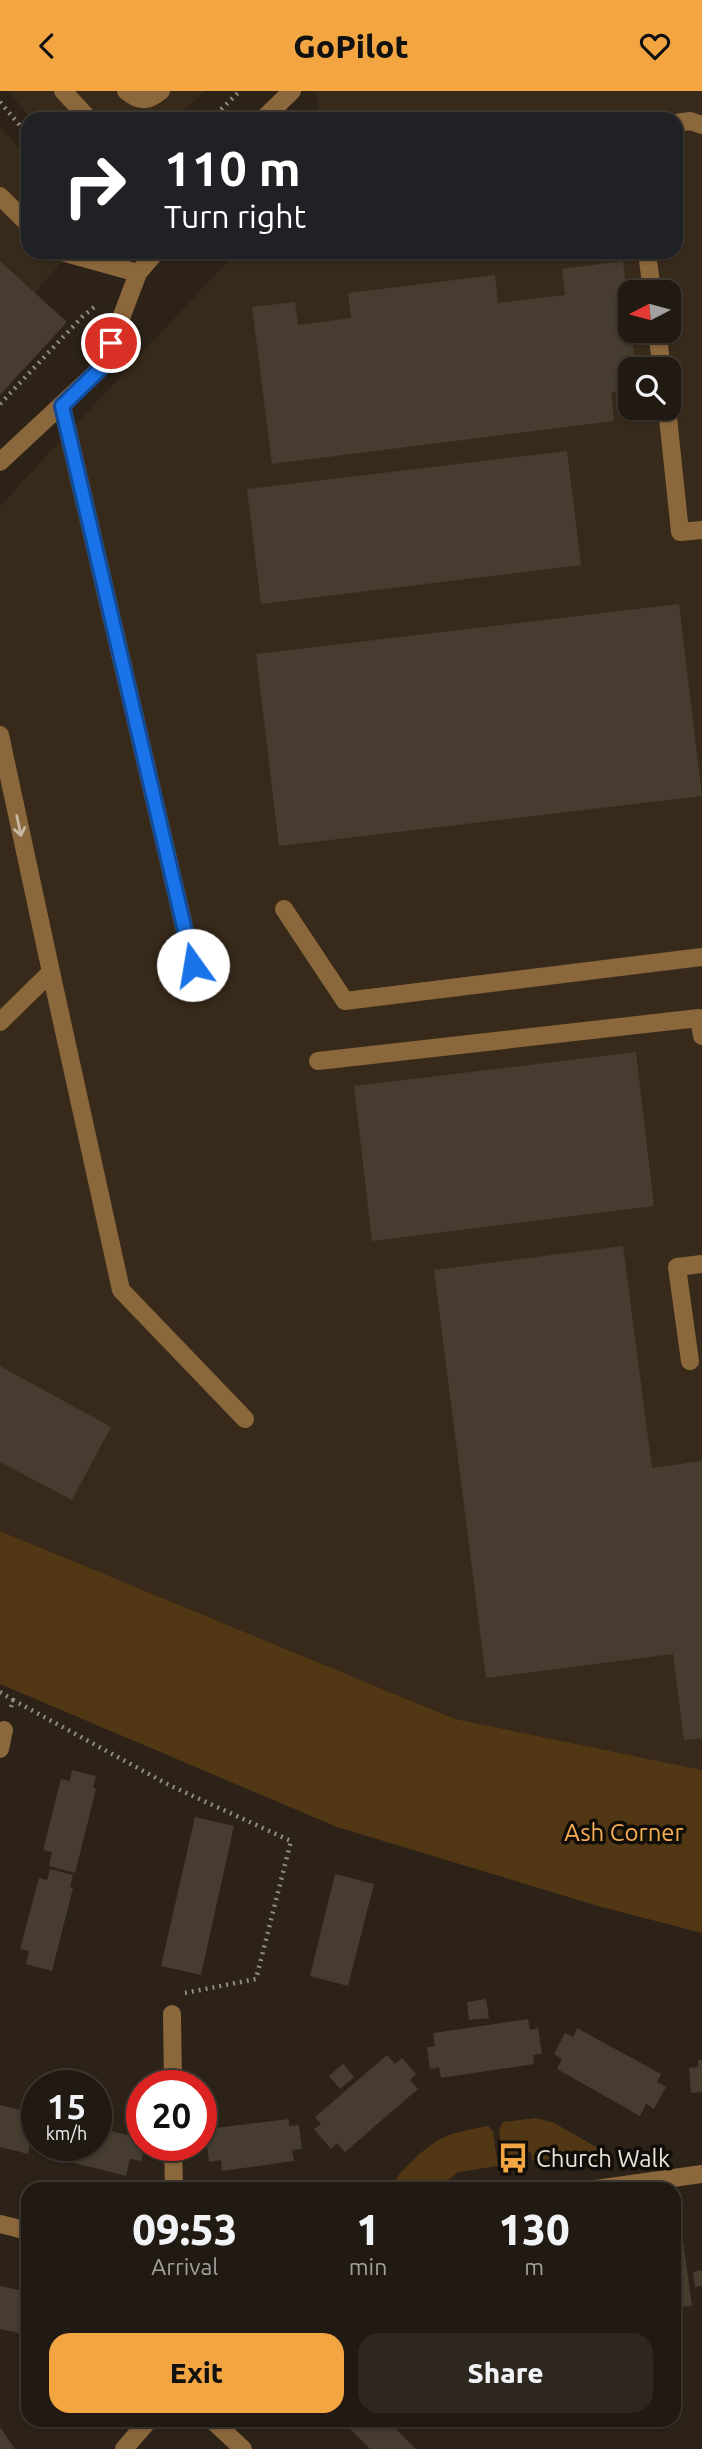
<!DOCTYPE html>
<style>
body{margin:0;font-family:Ubuntu,sans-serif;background:#2d2720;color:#f1f3f6;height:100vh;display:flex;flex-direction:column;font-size:26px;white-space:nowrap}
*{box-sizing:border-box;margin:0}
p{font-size:23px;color:#a2a19f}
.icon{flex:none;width:38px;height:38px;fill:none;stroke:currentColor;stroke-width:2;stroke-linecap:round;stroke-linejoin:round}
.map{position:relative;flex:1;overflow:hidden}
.side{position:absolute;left:21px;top:2091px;width:660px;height:245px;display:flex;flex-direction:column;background:#211a12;border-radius:21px;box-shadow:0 2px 5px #0004,0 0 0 2px #3e3832}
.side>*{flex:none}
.banner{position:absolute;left:21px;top:21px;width:662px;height:147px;border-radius:21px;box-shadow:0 2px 5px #0004,0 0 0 2px #3e3832;background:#202124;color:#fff;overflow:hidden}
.needle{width:46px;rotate:264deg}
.fabs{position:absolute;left:618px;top:189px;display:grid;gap:14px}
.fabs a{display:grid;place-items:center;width:63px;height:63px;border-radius:14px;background:#211a12;box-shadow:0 2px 5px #0004,0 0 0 2px #3e3832;font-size:35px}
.speed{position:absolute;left:21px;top:1979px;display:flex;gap:14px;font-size:35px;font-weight:700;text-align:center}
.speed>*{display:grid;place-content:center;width:91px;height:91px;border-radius:50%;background:#211a12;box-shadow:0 2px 5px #0004,0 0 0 2px #3e3832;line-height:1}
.speed small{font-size:18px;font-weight:400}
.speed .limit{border:10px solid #d22;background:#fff;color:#111}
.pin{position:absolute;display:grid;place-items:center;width:60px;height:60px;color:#fff;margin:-30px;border:4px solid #fff;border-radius:50%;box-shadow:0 2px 7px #0007}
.me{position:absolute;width:77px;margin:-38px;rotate:347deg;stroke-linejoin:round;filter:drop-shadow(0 0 5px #0008)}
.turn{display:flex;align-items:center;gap:24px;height:147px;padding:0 28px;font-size:32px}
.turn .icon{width:91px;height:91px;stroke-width:2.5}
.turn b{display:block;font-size:49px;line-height:60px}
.eta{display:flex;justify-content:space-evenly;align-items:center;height:119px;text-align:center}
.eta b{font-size:42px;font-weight:800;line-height:49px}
.primary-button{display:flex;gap:14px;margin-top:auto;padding:14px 28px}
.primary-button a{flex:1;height:80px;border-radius:21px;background:#f2a541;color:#111;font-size:28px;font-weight:800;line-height:80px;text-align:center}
.primary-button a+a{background:#2d2720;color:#f1f3f6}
header{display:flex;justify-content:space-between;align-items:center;height:91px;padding:0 28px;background:#f2a541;color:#111;font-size:32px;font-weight:800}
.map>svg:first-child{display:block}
</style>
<header><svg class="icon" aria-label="back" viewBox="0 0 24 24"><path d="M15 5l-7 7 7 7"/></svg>GoPilot<svg class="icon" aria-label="heart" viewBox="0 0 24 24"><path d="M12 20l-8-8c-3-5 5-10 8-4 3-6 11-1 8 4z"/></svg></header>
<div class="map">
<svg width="702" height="2358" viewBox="0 0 702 2358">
<rect width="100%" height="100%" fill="#2c2218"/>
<path fill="#382a1a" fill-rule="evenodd" d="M8 0H205L175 28H31Z
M316 0H702V1679L455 1628 0 1440V415L236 161H676V28H320ZM630 201H668V240H630ZM630 278H668V317H630Z
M0 35 28 68V161H70L0 243Z"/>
<path fill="#523715" d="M0 1440 455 1628 702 1679V1842L598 1815 337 1736 0 1593Z
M536 2027 554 2032 600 2058 597 2072 563 2079 548 2068 532 2070 531 2061 503 2065 499 2039 503 2031Z
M488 2035 493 2040 498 2075 458 2081 442 2094 420 2098H395L394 2092C398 2083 405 2077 412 2070 441 2043 451 2042 488 2035Z"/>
<path fill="#463c30" d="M0 170 67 231 0 304Z
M623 170 636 278H630V298L611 301 614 330 272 373 252 216 295 211 298 234 351 227 348 202 495 184 498 212 565 204 562 178Z
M567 360 581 474 261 513 247 398Z
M679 513 702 705 279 755 256 563Z
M636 961 654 1115 372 1150 354 995Z
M623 1155 652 1377 702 1370V1647L684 1649 673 1563 486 1587 434 1179Z
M0 1275 111 1336 72 1409 0 1371Z
M72 1679 96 1685 93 1697 96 1698 75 1782 49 1775 52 1761 43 1759 61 1688 70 1690Z
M195 1726 234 1735 201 1884 161 1875Z
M50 1778 73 1784 70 1796 73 1797 52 1880 26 1873 29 1860 20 1858 39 1787 47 1789Z
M335 1783 374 1793 348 1895 310 1885Z
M486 1908 489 1927 469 1929 467 1911Z
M528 1928 530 1939 538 1937 542 1963 533 1964 534 1973 441 1987 439 1976 430 1978 427 1956 435 1955 433 1942Z
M577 1937 661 1983 657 1991 666 1996 654 2018 646 2013 640 2025 557 1978 562 1968 554 1963 565 1942 573 1946Z
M387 1964 395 1973 402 1967 416 1983 410 1989 418 1998 345 2061 337 2052 331 2058 314 2038 321 2033 315 2026Z
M698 1969H702V2001L691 2002 689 1977 698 1976Z
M343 1973 354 1986 340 1998 329 1985Z
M0 2014 37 2023V2054L30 2053 28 2063 0 2056Z
M289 2028V2035L299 2034 302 2058 292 2059 294 2070 222 2080 221 2069 209 2071 206 2046 215 2045V2037Z
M96 2036 142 2048V2054H145L141 2070 130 2068 126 2085 47 2065 49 2057 41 2055 96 2054Z
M683 2150 692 2215 681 2216 680 2209 674 2210V2152Z
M702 2179V2195L695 2196 693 2181Z
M0 2195 28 2201V2244L0 2238Z
M353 2329H387L416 2358H370L347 2335Z
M0 2336 15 2358H0Z"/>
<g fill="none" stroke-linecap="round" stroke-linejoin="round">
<path stroke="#938b83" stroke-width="4.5" stroke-dasharray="2 5" stroke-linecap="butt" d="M0 11 28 44
M211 28 240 0
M0 313 83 225 97 214
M0 1601 13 1609
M11 1616 13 1609 169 1694 291 1750 256 1888 185 1902"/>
<path stroke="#8b673c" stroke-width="18" d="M63 0 89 28
M126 0C139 11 148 11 161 0
M263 28 292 0
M676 32 690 30 702 34
M0 105 28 133
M62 161 138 182
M647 161 652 201
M657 240 662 278
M62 315 193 874
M667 317 680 441 702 439
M0 371 103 275 138 182 156 161
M0 644 51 881 0 931
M284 818 345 910 702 866
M51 881 121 1199 245 1328
M318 970 699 927 702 945
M690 1270 677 1176 702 1173
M0 1658 4 1639
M172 1923 173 1995
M173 2054 174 2098
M596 2098 702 2083
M0 2133 28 2140
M212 2329 243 2358
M124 2358 149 2329"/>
</g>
<defs><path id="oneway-shaft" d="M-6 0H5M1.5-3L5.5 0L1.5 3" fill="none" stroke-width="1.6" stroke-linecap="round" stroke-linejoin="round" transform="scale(1.75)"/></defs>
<use stroke="#c9b8a4" href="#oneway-shaft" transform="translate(19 735) rotate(78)"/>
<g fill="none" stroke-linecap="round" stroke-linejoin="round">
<g stroke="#114b97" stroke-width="18">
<path id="route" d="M111 252 103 275 62 315 193 874"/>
</g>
<use href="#route" stroke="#1a73e8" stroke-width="12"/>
</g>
<defs>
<g id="bus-bare" transform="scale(2.415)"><path d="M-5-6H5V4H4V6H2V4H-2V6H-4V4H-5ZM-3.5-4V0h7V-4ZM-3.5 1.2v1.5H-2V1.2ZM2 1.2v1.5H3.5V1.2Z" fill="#f2a541" stroke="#110d08" stroke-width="2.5" paint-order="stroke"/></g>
</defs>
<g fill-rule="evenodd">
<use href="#bus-bare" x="513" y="2067"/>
</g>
<g text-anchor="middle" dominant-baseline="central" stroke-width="7" stroke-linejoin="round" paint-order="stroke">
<g font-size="24" fill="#f8af54" stroke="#110d08">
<text x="624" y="1741">Ash Corner</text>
</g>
<g font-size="24" fill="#eae3dc" stroke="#110d08" text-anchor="start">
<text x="536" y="2067">Church Walk</text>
</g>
</g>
</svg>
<div class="fabs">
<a><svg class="needle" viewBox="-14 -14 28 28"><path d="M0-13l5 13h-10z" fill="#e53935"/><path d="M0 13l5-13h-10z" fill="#a2a19f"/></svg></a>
<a><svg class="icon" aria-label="search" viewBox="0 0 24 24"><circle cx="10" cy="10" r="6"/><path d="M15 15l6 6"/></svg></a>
</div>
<div class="speed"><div>15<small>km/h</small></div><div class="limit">20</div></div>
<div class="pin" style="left:111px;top:252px;background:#d93025"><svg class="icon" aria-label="arrive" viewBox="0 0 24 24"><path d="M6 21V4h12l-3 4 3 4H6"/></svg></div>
<svg class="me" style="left:193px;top:874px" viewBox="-20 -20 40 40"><circle r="19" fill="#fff"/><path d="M0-13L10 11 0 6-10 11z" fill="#1a73e8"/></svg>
<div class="banner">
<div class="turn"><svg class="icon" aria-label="right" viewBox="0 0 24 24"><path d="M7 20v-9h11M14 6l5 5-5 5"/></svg><div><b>110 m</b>Turn right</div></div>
</div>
<section class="side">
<div class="eta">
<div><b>09:53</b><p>Arrival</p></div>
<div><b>1</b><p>min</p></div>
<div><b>130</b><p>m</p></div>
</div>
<div class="primary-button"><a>Exit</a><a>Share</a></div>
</section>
</div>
